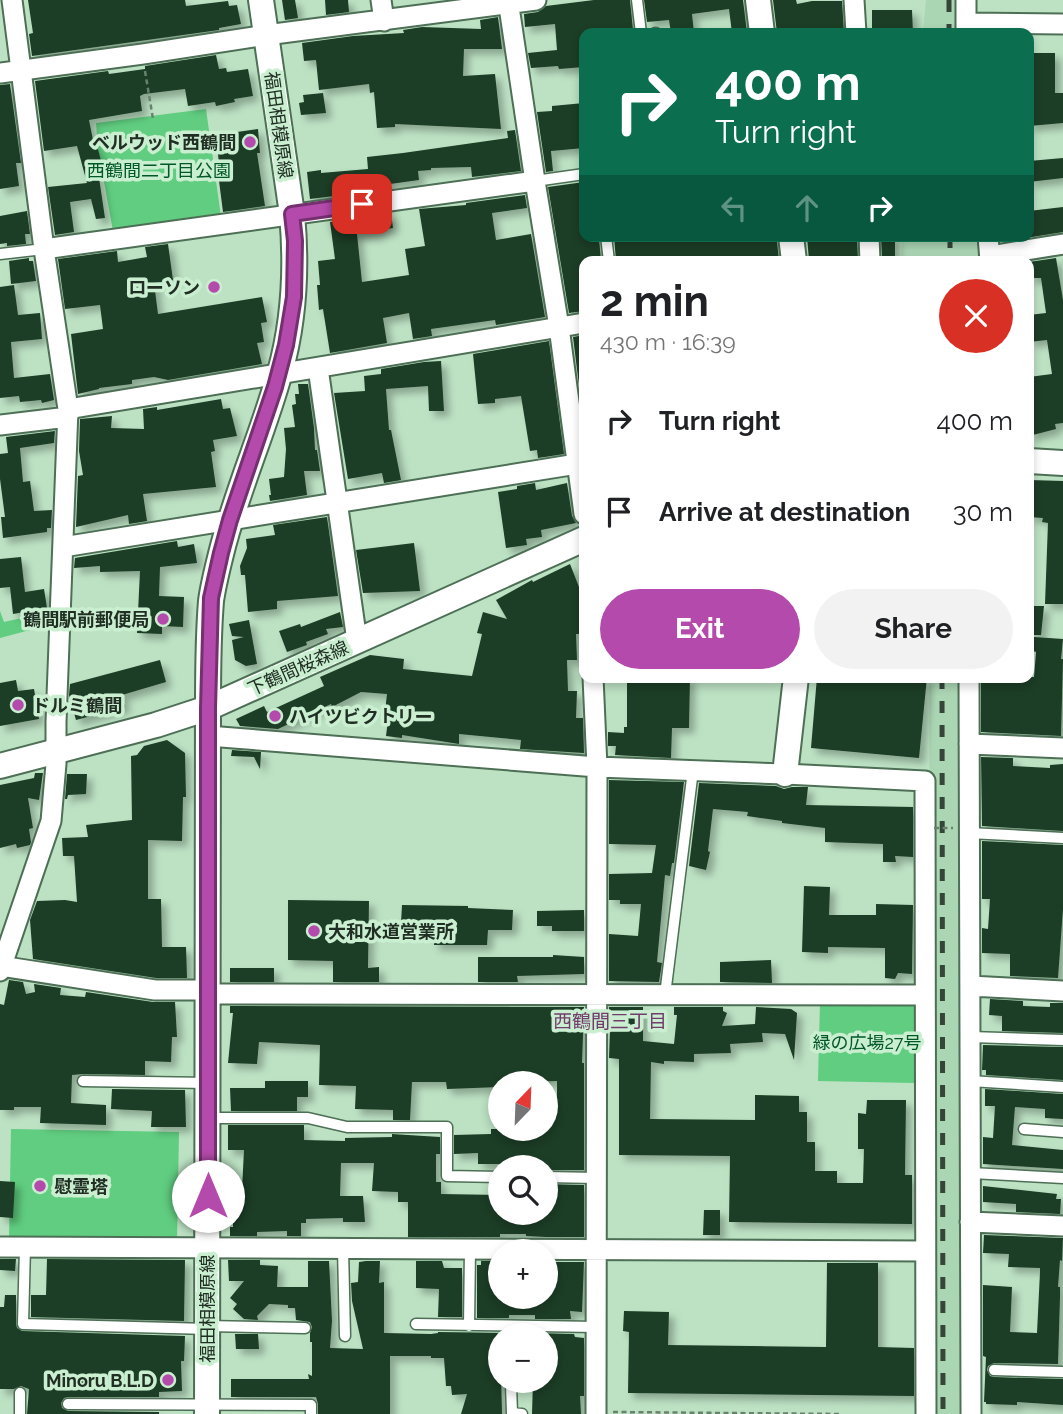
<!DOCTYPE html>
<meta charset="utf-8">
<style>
body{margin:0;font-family:Raleway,"Noto Sans JP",sans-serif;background:#f2f2f2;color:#202124;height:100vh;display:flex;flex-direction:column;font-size:26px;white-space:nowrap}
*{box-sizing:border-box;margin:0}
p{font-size:23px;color:#757577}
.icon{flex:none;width:38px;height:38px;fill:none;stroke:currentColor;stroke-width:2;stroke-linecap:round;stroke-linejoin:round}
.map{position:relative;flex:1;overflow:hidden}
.sheet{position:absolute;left:579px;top:256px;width:455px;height:427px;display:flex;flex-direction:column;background:#fff;border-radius:14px;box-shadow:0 4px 10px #0003}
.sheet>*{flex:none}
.banner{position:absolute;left:579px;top:28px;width:455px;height:214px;border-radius:14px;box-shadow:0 4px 10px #0003;background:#0b6e4f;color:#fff;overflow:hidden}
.needle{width:46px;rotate:23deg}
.tools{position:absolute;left:488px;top:1071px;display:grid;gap:14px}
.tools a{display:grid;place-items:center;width:70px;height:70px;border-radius:50%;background:#fff;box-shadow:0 4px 10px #0003;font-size:35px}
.pin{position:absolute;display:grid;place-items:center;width:60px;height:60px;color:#fff;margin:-30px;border-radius:14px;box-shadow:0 4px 10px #0006}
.me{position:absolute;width:77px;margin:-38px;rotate:0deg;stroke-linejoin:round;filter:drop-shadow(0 0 5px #0008)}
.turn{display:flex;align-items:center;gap:24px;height:147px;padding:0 21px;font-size:32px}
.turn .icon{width:91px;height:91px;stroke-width:2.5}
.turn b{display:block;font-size:49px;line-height:60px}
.lanes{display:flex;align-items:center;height:66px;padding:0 21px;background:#0003;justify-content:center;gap:35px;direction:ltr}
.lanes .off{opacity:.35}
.round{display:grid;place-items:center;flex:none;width:74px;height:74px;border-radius:37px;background:#f2f2f2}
.summary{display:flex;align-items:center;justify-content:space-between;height:119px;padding:0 21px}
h1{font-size:42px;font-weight:700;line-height:52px}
.cta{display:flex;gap:14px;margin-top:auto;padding:14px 21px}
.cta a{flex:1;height:80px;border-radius:42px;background:#b44aab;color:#fff;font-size:28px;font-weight:700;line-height:80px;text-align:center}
.cta a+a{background:#f2f2f2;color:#202124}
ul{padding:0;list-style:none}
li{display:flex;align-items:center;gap:21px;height:91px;padding:0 21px}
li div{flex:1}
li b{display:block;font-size:26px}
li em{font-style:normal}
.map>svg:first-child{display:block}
</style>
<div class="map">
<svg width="1063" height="1414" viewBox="0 0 1063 1414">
<defs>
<filter id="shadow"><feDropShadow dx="5.5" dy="5.5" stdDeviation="3.5" flood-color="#0004"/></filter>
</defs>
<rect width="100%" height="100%" fill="#bce1c3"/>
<path fill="#abd6b4" d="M926 0H959V33H923Z
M903 236H978L980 261H901Z
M929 677H959V1414H932Z"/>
<path fill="#60cd80" d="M206 109 221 217 113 231 98 149 96 123Z
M0 611 4 622 44 613 45 626 0 638Z
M820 1002 916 1004 914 1083 818 1081Z
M11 1129 179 1132 177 1242 9 1239Z"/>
<path fill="#1d3d25" filter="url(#shadow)" d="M28 0H185L186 6 228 1 229 6 237 5 241 24 219 28V30L32 56 29 34 33 33Z
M282 0H295L298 18 285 20Z
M325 0H348L349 12 326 15Z
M594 0H630L633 30 616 33H584V67L559 69 558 66 531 68 528 53 557 50 555 24 525 27 524 14 538 12 546 6Z
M644 0H743L747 33H732L729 9 692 14 694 33H671L669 20 647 22Z
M773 0H796L797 4 812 1H842L844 33H777Z
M872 10H912L913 33H872Z
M498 17 502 49H464L463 76 495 74 501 129 395 124V127L377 128 374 92 370 93 369 84 319 90 316 60 304 61 302 43 353 36 404 33 403 30 422 27 481 29 480 20Z
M1029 53H1055V93H1063V123L1029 126Z
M216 55 219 69 226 68 227 72 248 69 253 96 234 99 235 102 216 106 215 102 188 106 185 89 144 94 140 96 142 111 89 120 95 150 98 149 103 169 98 171 105 218 96 219 91 199 70 202 74 232 55 235 48 187 87 183 77 146 44 151 35 81 108 71 109 74 145 69V66Z
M10 84 21 163H16L19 186 0 189V85Z
M323 93 326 113 301 115 299 103 304 102 303 95Z
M584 103V148L551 151 553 171 546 172 537 112 552 111V106Z
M258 129 260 153H257L265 206 223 212 218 173H220L216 135Z
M515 130 521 171 472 177 471 167 431 168V170L418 171 419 180 383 185 384 190 310 199 307 172 321 170V173L368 169 367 157 403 153 508 138 507 131Z
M1063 158V178L1029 182V161Z
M584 182V239L599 238 601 261H584V311L569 313 548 187Z
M525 195 527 208 492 213 496 240 531 234 545 317 496 325 495 320 431 329 432 336 413 339 409 313 383 318 387 343 330 353 323 309 319 310 317 285H320L318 261 335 259 330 222 391 213 393 228 357 234 362 282 409 275 405 249 425 246 419 209 466 205V203Z
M1063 207V232L1001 242 1000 236H1029V211Z
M27 211 30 234H25L26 244 7 246V243L0 244V216Z
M614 236H769L770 242 777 241 779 261H695L694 258 678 261H616Z
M807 236H854V239H857L858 260 809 261Z
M895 236V261L882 260 881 237Z
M168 244 173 280 154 283 158 314 262 297 267 322 261 323 264 342 257 343 262 364 168 380 154 377 132 380V384L99 388V389L78 394 71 334 103 329 100 305 65 309 58 259 117 251 118 262 147 257 145 247Z
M29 258V261H33L36 281 11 284 9 261Z
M1056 258 1063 300V423L1055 424 1056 429 1029 436V377L1052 374 1047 340 1029 342V315L1046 313 1041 278H1029V262Z
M14 285 18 315 40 313 42 339 11 342 14 378 50 374 54 400 42 403 41 400 20 402 19 396 0 398V287Z
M584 335V425L573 337Z
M549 341 564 454 538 458 537 450 530 451 521 396 495 399V403L478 404 473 354Z
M441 361 444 411H429L428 386 386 389 389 430H391L401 480 384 483 382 473 348 479 334 393 365 391 364 376 381 374V369L424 362Z
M298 384H308L314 428 315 450H317L320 471H304L307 495 270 501 269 495H271L269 479 284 477 286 449 284 428 295 427 292 405 296 404 295 394H299Z
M221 399 223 409 230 408 237 436 213 440 215 451 211 452 216 487 143 494 147 521 129 524 128 515 76 527 78 476 83 475 79 451 80 419 112 416 111 428 144 429 143 409 157 407V410Z
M55 431 54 443 20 448 23 482 30 481 34 511 52 510 51 528H47V532L3 538 1 517H5L0 479V454L8 453 6 437Z
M1029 480 1063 481V604H1045L1048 523 1042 522 1043 518 1029 517Z
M535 483 536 490 567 483 572 516 576 523 541 530 542 537 526 539 527 545 506 548 498 492 517 489V486Z
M327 517 338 596 277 601V609L248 612 245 575H241L240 566 247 548 246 539 275 535 273 525Z
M177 541 178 547 194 544 197 563 160 567 159 596 184 597 183 627 162 626V634L137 633 140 571 100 572V566L74 568 75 558Z
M414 543 420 591 363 593 356 550Z
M21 557 25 592 44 589 47 608 13 614 10 587 0 588V559Z
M570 564 579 587 581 616H579V634H576L577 660H567L568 691H577L576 718H583L584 753 520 749 521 740 459 734V744L402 735V738L386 736 388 720H384L387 694 361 692 332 707 331 704 278 729 240 726 236 719 264 706 267 712 324 686 320 677 370 655 404 659 403 669 472 676 482 634 477 633 483 612 507 619 496 600 532 580 533 582Z
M1029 606H1044L1041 635H1029Z
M340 612 343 627 326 629 328 634 306 642 307 645 287 652 279 631 300 624 301 627Z
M249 620 257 664 246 666 235 660 232 640 244 637 232 636 229 624Z
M1034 637 1063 639 1061 659H1063L1061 736 981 732V677H1034L1036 652 1033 651Z
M160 660 166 682 122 695 125 707 76 720 69 695 70 684Z
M627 677H690L689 728H672L671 758 615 755 616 746H608V732L624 733V727H627Z
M817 677H927L919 758 811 748Z
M16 680 18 691 34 689 39 719 0 726V683Z
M167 740 185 753 186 797H183L182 841 148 840V899H161L162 947H186L187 978H156L33 959 30 920 37 901 65 900 77 902 74 856H63L62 838 88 837 86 825 132 820 131 756 137 755 144 746Z
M232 750 261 752 260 769 254 757 231 756Z
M981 757 1013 758V766L1050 768V765L1063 764V831L982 826Z
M35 773H43L39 800 28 798 33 828 29 829 31 842 30 845 17 848 16 844 0 848V785L34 778Z
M67 774H87L86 794 68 795 67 799H65Z
M609 780 684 782 674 863H672L670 876 665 875 657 962 662 963 659 982 609 981V934L638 936 641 904H620V900H609V874L652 873 656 845 609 844Z
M699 783 776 786 784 789 792 787H808L806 805 913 807V857L895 856 896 862H883V844L825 842V828L782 823V821L747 816 748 812 713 809 708 851 710 852 706 870 689 866Z
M982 841 1063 845V909L1058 978 1010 976V954L982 953V928L988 929 990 899H982Z
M804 886 830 887 829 915H876V904L913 905 912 974 898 973 895 979 885 978V948L828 947V953L802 952Z
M288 900 369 901 368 968 379 967V982H333V961L288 960Z
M402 905 468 906V908L513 910 512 930H488L487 945H434V924L401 923Z
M584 910V931H552V926H537V911Z
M553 955 584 957V974L517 976 518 982H478V957H553Z
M771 960 772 983 720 982V962Z
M230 968H274V982H230Z
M9 980 23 982 26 994 35 992 34 984 61 988 60 995 85 997 86 992 153 1002H175L177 1037H172L171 1062 145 1061V1075L83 1074 72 1075 71 1103 106 1105V1125L40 1123 41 1107H14V1110H0V1004L4 1005Z
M990 999 1023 1001V1006L1050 1007V1003H1063V1033L1002 1031V1016L989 1015Z
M230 1006 584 1007 582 1063H584V1170H546V1167H500V1164H478V1153L454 1154V1135L491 1134V1129H546V1109H557V1081L500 1083V1087L447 1089 446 1082H412L410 1120H393V1110L355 1109 356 1086 319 1085 320 1045 259 1042 257 1064 228 1063 233 1013H230Z
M609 1007H643V1041L674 1044 677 1015H674V1007H723V1011L727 1013 722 1026 755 1024 756 1007 791 1009 797 1013 794 1060 785 1034 762 1033 763 1042 730 1044 731 1053 694 1054V1062L664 1061V1064L651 1062 650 1119 755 1120V1095L799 1096V1112H807V1142H815V1171H837V1183H863L864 1149H858V1113L866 1114 867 1100H906L905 1175H912V1224L729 1222 730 1156 619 1155V1059L609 1058 610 1029H609Z
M983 1045 1063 1047V1080L986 1075V1070H982Z
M265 1081H308V1097H297V1111H231L230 1088H265Z
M112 1089 185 1090 186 1127H151L152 1111 111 1109Z
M985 1089 1063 1094V1119L1045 1118V1109L1015 1107 1012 1145 1063 1150V1169L983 1164V1137L993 1138 995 1106H985Z
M228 1125H304V1140L345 1141V1138L392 1137V1134L440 1137V1154H436V1182H441V1194L500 1195V1215H546V1184L584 1185V1237H546L526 1236V1234H500V1237H408V1202H398V1192L372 1191 374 1163H341L340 1196H363L365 1222H343V1218L306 1219V1223H301V1236H287V1231L257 1232V1236H230V1227H233V1209H241L244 1150H228Z
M0 1181 15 1182 13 1218 0 1217Z
M983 1186 1057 1194 1056 1199H1061L1060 1214 1016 1212V1204L983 1202Z
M704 1210H720V1235H703Z
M984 1235 1063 1238 1062 1261 1060 1260 1058 1287H1060V1297L1058 1364 994 1363 988 1366 987 1370 990 1376 994 1377 1063 1379V1405L1017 1402V1405L986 1404V1402H984L986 1357 983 1356V1285L1012 1287 1010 1332 1037 1333 1040 1272V1268L1008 1267 1009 1254 983 1253Z
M0 1259H16L15 1271 0 1270Z
M47 1259 185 1260 184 1321 31 1317V1295H46Z
M228 1260H260V1265L278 1266 277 1287H308V1261H329L332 1321 330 1348 363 1349 352 1301 351 1283 358 1282 359 1262 366 1261H380L379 1283 384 1282V1333L431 1334 438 1333V1332L509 1333V1335H500L502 1414H461L467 1394 452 1395 451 1386H446L444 1358H431V1356H390V1414H318V1404L316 1397H231V1379H309L308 1374 312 1376V1342H310V1333L312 1327 310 1322 296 1320 295 1308H288V1305L269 1304 257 1316 258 1320 244 1319 233 1309 237 1304 230 1298 244 1281H229Z
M416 1261H442L444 1268H462V1317H438L439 1289 416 1288Z
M481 1261H500V1297H546V1262H584L582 1312 570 1311 571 1319H535V1315H509V1318H477V1265H481Z
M827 1263H878V1347L914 1348V1396L628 1393 629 1332 623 1331 624 1311 669 1312 668 1345 826 1347Z
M5 1295H16V1324L17 1328 22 1331 185 1336 184 1361H181L182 1391 159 1392V1397H68L64 1398 61 1403 62 1408 68 1411 159 1412V1414H27L29 1389 21 1386 14 1389H0V1307H4Z
M535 1333 574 1334 575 1337 584 1338V1396H580L581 1414H532L533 1381H546V1335H535Z
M235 1334H258L259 1349H236Z"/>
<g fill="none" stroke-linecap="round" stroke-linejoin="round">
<g stroke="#4d6f55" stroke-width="13">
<path id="service" d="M637 0 641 33
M655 33H656
M535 181 584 174
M606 236 609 261
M0 254 44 249
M969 833 1063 838
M665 995 693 770
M970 1037 1063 1040
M83 1081 208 1083
M970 1081 1063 1087
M208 1118H308L347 1127H447V1176L500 1177
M1024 1129 1063 1132
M971 1173 1063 1178
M546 1177 596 1178
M25 1247 23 1324 208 1329
M343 1248 345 1336
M416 1324 595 1327
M207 1326 305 1328
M469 1326 470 1249
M994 1370 1063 1372
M511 1384 512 1413 522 1414
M68 1404 311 1405V1414
M20 1414V1393"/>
</g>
<g stroke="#4d6f55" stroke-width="23">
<path id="minor" d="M381 0 384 21
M508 0 535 181 559 327 584 514
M854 0 856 33
M966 0V33
M966 23 1063 24
M0 73 143 54 266 35 536 0
M869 236 870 261
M988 236 990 261
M44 249 535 181
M990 256 1063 244
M318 368 357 641
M68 409 584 323
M0 425 68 417
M63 547 577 464
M593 677 597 767 596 1414
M969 677 971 1414
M208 736 597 767 785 774 925 781 926 1414
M969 744 1063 748
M0 966 155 990H208
M0 971 51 821 56 764V722L68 409 44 249 12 0
M970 986 1063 991
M208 994 925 995
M970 1222 1063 1226
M0 1247 925 1251"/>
</g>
<g stroke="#4d6f55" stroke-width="28">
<path id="tertiary" d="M758 0 762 33
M791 236 794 261
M1029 461 1063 463
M0 766 156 725 208 708 584 539
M785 774 796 677
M207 1414 208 708C208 672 208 637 211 601 213 586 217 570 221 554 236 492 263 434 280 372 294 321 297 267 292 214L261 0"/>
</g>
<path stroke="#69826e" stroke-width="2.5" stroke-dasharray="5 3.5" stroke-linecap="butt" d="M145 71 153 119
M613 1412 841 1414"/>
<use href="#service" stroke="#fff" stroke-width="10"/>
<use href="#minor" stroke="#fff" stroke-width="19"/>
<use href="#tertiary" stroke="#fff" stroke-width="24"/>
<path stroke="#354639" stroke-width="5" stroke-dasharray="12 12" stroke-linecap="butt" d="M949 0V33
M950 236V261
M942 677 943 1414"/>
<path stroke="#69826e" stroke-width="2.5" stroke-dasharray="5 3.5" stroke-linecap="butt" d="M934 828H953"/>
</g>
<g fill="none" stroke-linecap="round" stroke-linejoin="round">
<g stroke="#75306f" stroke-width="18">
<path id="route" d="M208 1196V708L211 598 221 553 230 520 275 387 286 345 294 297 295 241 292 214 362 204"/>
</g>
<use href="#route" stroke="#b44aab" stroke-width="12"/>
</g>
<g fill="#b44aab" stroke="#c9eed0" stroke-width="2.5">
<circle cx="250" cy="142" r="7"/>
<circle cx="214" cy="287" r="7"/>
<circle cx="163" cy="619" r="7"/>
<circle cx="18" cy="705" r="7"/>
<circle cx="275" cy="716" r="7"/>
<circle cx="314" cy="931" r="7"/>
<circle cx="40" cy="1186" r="7"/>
<circle cx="168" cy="1380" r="7"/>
</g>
<g text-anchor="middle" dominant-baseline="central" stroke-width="7" stroke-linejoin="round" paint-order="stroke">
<g font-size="18" fill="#202e23" stroke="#c9eed0">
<text transform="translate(279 125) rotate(82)">福田相模原線</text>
<text transform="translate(298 668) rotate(-24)">下鶴間桜森線</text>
<text transform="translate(207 1309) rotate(-90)">福田相模原線</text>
</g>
<g font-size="18" font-weight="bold" fill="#202e23" stroke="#c9eed0" text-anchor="end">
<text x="236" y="142">ベルウッド西鶴間</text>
<text x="200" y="287">ローソン</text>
<text x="149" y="619">鶴間駅前郵便局</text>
<text x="32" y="705" text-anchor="start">ドルミ鶴間</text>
<text x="289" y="716" text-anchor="start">ハイツビクトリー</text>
<text x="328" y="931" text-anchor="start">大和水道営業所</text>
<text x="54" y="1186" text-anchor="start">慰霊塔</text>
<text x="154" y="1380">Minoru B.L.D</text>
</g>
<g font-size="18" fill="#005727" stroke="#c9eed0">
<text x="159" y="170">西鶴間二丁目公園</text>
<text x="867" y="1042">緑の広場27号</text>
</g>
<g font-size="19" fill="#723d6d" stroke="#c9eed0">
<text x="610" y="1021">西鶴間三丁目</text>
</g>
</g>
</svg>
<div class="tools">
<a><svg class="needle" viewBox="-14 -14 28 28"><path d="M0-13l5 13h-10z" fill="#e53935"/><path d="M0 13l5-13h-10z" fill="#757577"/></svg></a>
<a><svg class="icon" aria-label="search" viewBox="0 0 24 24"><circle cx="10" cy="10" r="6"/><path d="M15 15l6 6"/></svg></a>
<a>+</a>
<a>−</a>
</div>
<div class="pin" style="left:362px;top:204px;background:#d93025"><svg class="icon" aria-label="arrive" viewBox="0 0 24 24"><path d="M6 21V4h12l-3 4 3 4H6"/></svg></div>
<svg class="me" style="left:208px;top:1196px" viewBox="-20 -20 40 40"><circle r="19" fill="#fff"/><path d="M0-13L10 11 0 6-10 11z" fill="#b44aab"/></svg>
<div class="banner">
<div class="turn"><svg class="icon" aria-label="right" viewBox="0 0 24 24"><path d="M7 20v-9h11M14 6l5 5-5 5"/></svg><div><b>400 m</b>Turn right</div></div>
<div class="lanes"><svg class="icon off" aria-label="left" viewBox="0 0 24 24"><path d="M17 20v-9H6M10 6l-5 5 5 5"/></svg><svg class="icon off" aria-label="ahead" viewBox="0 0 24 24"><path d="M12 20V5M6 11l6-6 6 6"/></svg><svg class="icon" aria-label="right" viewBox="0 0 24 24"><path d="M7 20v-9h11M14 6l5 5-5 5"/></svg></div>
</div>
<section class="sheet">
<div class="summary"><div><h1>2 min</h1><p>430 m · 16:39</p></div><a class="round" style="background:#d93025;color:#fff"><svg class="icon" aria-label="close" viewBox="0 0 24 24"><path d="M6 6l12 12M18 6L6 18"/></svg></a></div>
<ul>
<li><svg class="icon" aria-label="right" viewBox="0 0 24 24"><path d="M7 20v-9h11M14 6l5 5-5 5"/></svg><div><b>Turn right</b></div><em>400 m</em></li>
<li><svg class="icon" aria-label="arrive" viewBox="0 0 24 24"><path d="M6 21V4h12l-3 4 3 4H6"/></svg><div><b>Arrive at destination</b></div><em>30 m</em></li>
</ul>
<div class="cta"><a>Exit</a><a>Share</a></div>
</section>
</div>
